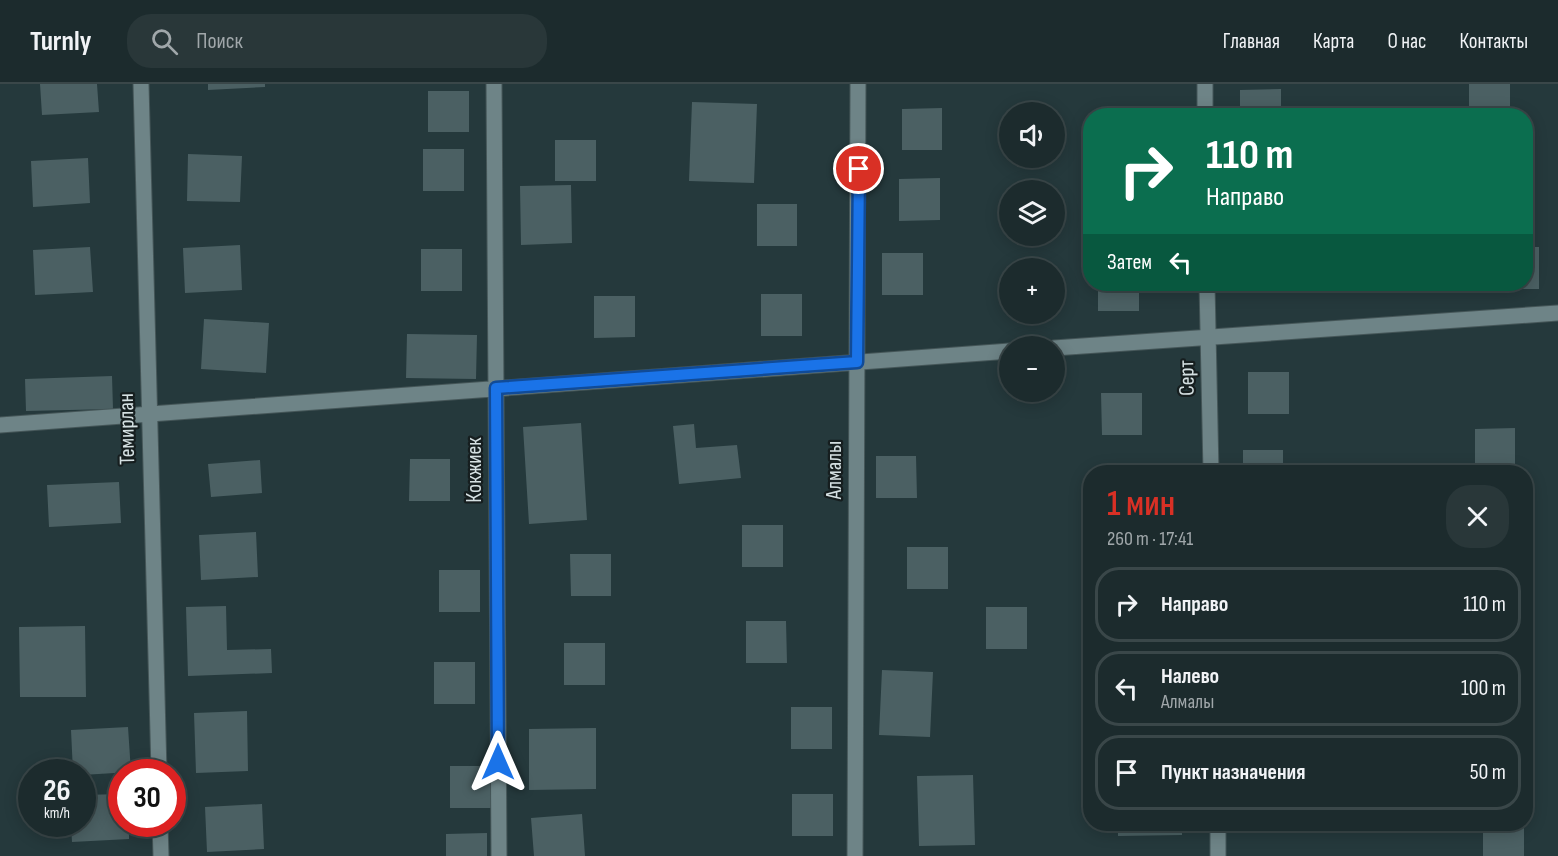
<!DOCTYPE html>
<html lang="ru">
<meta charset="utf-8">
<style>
body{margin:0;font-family:"Sofia Sans Condensed",sans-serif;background:#293739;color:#f1f3f6;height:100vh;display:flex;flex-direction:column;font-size:22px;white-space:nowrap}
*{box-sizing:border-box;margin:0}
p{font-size:20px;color:#a0a7aa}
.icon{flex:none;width:33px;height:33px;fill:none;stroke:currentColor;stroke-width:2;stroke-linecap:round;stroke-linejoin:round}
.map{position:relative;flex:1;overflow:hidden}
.sheet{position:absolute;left:1083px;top:381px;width:450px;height:366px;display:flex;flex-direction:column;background:#1c2b2d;border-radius:24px;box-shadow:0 3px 15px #0003,0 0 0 2px #3a4749}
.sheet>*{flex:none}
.banner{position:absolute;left:1083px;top:24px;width:450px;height:183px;border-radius:24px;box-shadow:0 3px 15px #0003,0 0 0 2px #3a4749;background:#0b6e4f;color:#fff;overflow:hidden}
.controls{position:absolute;left:999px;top:18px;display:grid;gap:12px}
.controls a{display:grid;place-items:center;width:66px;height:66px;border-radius:50%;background:#1c2b2d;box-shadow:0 3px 15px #0003,0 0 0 2px #3a4749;font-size:30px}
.speed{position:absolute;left:18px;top:675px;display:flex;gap:12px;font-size:30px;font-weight:700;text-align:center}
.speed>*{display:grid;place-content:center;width:78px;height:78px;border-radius:50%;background:#1c2b2d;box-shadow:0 3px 15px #0003,0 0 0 2px #3a4749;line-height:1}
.speed small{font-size:15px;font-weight:400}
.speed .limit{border:9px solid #d22;background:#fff;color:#111}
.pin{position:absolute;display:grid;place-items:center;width:51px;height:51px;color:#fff;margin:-26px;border:3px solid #fff;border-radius:50%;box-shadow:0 2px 6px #0007}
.me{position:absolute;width:66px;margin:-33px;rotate:0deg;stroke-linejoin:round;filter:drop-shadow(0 0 4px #0008)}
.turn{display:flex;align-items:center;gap:21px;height:126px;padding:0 24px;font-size:27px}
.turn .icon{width:78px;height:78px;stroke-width:2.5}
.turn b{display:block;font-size:42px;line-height:51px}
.then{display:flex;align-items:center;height:57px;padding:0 24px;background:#0003;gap:12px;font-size:22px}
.round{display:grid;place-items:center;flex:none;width:63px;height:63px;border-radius:24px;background:#293739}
.overview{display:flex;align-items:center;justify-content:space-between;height:102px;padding:0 24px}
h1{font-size:36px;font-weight:600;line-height:45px;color:#d93025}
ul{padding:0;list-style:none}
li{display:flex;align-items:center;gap:18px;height:75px;margin:0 12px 9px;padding:0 12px;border:3px solid #3a4749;border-radius:24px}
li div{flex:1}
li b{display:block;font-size:22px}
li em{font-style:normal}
header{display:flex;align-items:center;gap:36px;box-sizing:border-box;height:84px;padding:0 30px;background:#1c2b2d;border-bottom:2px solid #3a4749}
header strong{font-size:28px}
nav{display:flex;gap:33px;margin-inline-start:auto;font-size:21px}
.search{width:420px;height:54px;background:#293739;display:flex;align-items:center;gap:15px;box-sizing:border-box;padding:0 21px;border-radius:24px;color:#a0a7aa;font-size:22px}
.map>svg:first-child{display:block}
</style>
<header>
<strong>Turnly</strong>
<div class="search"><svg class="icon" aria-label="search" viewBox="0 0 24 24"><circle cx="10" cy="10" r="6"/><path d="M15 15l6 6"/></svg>Поиск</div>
<nav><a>Главная</a><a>Карта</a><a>О нас</a><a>Контакты</a></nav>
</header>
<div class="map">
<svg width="1558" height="772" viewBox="0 0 1558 772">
<rect width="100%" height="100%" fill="#25393c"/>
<path fill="#4b6063" d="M40 0H97L99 28 42 31Z
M208 0H265V3L208 6Z
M1469 0H1510V29H1469Z
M1281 5V32H1240V6Z
M428 7H469V48H428Z
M692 18 757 20 754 99 689 97Z
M942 24V66H902V25Z
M1116 28H1157V32H1116Z
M555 56H596V97H555Z
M423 65H464V107H423Z
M188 70 242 72 240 118 187 117Z
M88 74 90 119 33 123 31 77Z
M940 94V136L899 137V95Z
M571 101 572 159 521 161 520 102Z
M757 120H797V162H757Z
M240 161 242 206 185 209 183 164Z
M90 163 93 208 35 211 33 166Z
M1526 163H1539V205H1498V200H1526Z
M421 165H462V207H421Z
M882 169H923V211H882Z
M1098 200H1139V227H1098Z
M761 210H802V252H761Z
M594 212H635V253L594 254Z
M204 235 269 239 266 289 201 285Z
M407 250 477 251 476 295 406 294Z
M1248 288H1289V330H1248Z
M112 292 113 325 26 327 25 295Z
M1101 309H1142V351H1102Z
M581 339 587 436 529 440 523 343Z
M694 340 696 364 737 361 741 394 679 400 673 342Z
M1515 344V386L1475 387V345Z
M1243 366H1283V388H1243Z
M876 372H916L917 414H876Z
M410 375H450V417H409Z
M260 376 262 409 211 413 208 380Z
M119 398 121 439 49 443 47 401Z
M742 441H783V483H742Z
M256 448 258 493 201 496 199 451Z
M907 463H948V505H907Z
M570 470H611V512H571Z
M439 486H480V528H439Z
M1526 499H1534V540H1526Z
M226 522 227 566 271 565 272 589 188 592 186 523Z
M986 523H1027V565H986Z
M746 537H786L787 579H746Z
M85 542 86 613H20L19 543Z
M564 559H605V601H564Z
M434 578H475V620H434Z
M882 586 933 588 930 653 879 651Z
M791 623H832V665H791Z
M247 627 248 687 196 689 194 629Z
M128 643 131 688 82 691V688H73L71 646Z
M596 644V705L529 706V645Z
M450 682H491V724H450Z
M973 691 975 761 919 762 917 692Z
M122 710V740H129V755L72 758 71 740H82V711Z
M792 710H833V752H792Z
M262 720 264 765 207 768 205 723Z
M582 730 585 772H534L531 734Z
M1118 740H1182V751L1118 752Z
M1483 741H1524V772H1483Z
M487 749V772H446V750Z"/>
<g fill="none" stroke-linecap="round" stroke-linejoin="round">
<g stroke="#455658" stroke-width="17">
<path id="minor" d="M141 0 159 688
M494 0 499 772
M1205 0V32
M1207 200 1211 388
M1054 264 1558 229
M0 341 1010 267
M160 740 161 772
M1218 740V772
M855 772 858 0"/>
</g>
<use href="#minor" stroke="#6e8487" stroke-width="15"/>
</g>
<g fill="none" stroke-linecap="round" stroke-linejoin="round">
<g stroke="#114b97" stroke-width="15">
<path id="route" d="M498 678 496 304 857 278 859 85"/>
</g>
<use href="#route" stroke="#1a73e8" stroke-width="10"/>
</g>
<g text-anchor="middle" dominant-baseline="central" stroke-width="4.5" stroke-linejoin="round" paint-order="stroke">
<g font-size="22" fill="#d5e0e2" stroke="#161e1f">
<text transform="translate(1187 294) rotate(-91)">Серт</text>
<text transform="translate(127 345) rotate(-91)">Темирлан</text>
<text transform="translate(474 386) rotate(-90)">Кокжиек</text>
<text transform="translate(834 386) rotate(-90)">Алмалы</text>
</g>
</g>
</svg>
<div class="controls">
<a><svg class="icon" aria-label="sound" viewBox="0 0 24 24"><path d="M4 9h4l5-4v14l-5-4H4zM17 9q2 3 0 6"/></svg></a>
<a><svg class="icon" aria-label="layers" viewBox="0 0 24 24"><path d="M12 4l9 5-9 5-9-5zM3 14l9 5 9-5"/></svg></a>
<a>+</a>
<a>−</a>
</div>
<div class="speed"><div>26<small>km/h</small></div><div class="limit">30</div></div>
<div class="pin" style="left:859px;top:85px;background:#d93025"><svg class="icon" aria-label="arrive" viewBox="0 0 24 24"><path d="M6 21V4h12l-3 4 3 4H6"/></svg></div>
<svg class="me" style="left:498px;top:678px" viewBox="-20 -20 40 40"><path d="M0-17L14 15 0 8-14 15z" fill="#1a73e8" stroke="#fff" stroke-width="4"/></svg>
<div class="banner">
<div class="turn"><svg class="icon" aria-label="right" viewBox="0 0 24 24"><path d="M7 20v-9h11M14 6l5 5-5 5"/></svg><div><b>110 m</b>Направо</div></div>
<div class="then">Затем<svg class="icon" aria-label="left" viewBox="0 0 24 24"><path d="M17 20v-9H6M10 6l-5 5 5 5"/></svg></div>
</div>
<section class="sheet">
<div class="overview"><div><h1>1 мин</h1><p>260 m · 17:41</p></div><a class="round"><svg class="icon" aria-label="close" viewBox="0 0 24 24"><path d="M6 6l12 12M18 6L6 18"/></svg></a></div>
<ul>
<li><svg class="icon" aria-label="right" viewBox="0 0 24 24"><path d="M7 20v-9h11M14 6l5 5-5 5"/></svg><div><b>Направо</b></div><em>110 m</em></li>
<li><svg class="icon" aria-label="left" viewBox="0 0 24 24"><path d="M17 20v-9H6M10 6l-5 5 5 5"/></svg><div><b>Налево</b><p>Алмалы</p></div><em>100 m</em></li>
<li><svg class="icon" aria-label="arrive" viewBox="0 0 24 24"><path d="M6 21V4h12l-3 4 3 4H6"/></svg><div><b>Пункт назначения</b></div><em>50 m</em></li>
</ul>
</section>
</div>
